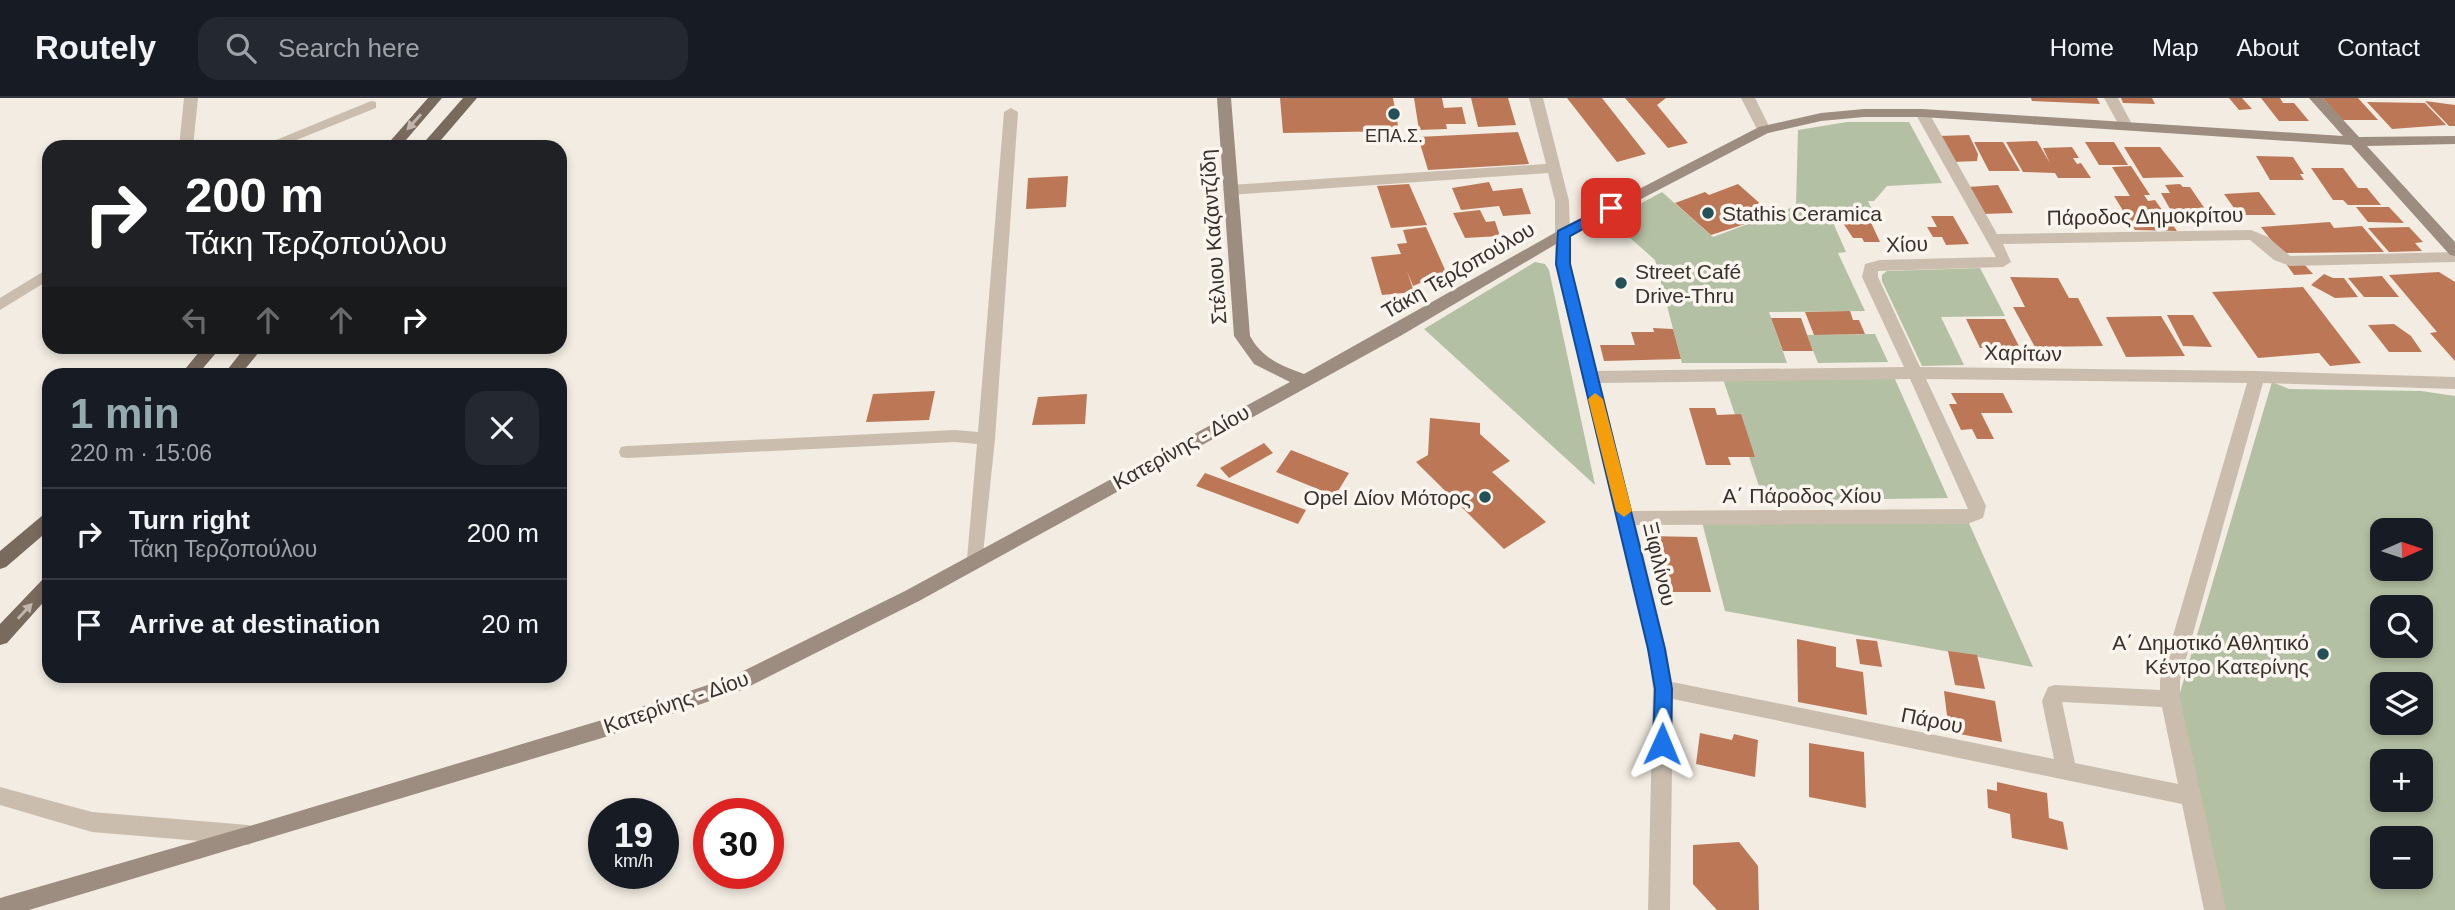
<!DOCTYPE html>
<meta charset="utf-8">
<style>
body{margin:0;font-family:Helvetica,sans-serif;background:#242831;color:#f1f3f6;height:100vh;display:flex;flex-direction:column;font-size:26px;white-space:nowrap}
*{box-sizing:border-box;margin:0}
p{font-size:23px;color:#9ea1a6}
.icon{flex:none;width:38px;height:38px;fill:none;stroke:currentColor;stroke-width:2;stroke-linecap:round;stroke-linejoin:round}
.map{position:relative;flex:1;overflow:hidden}
.side{position:absolute;left:42px;top:270px;width:525px;height:315px;display:flex;flex-direction:column;background:#171b24;border-radius:21px;box-shadow:0 4px 10px #0003}
.side>*{flex:none}
.hud{position:absolute;left:42px;top:42px;width:525px;height:214px;border-radius:21px;box-shadow:0 4px 10px #0003;background:#202124;color:#fff;overflow:hidden}
.needle{width:46px;rotate:87deg}
.controls{position:absolute;left:2370px;top:420px;display:grid;gap:14px}
.controls a{display:grid;place-items:center;width:63px;height:63px;border-radius:14px;background:#171b24;box-shadow:0 4px 10px #0003;font-size:35px}
.speed{position:absolute;left:588px;top:700px;display:flex;gap:14px;font-size:35px;font-weight:700;text-align:center}
.speed>*{display:grid;place-content:center;width:91px;height:91px;border-radius:50%;background:#171b24;box-shadow:0 4px 10px #0003;line-height:1}
.speed small{font-size:18px;font-weight:400}
.speed .limit{border:10px solid #d22;background:#fff;color:#111}
.pin{position:absolute;display:grid;place-items:center;width:60px;height:60px;color:#fff;margin:-30px;border-radius:14px;box-shadow:0 4px 10px #0006}
.me{position:absolute;width:77px;margin:-38px;rotate:1deg;stroke-linejoin:round;filter:drop-shadow(0 0 5px #0008)}
.turn{display:flex;align-items:center;gap:24px;height:147px;padding:0 28px;font-size:32px}
.turn .icon{width:91px;height:91px;stroke-width:2.5}
.turn b{display:block;font-size:49px;line-height:60px}
.lanes{display:flex;align-items:center;height:66px;padding:0 28px;background:#0003;justify-content:center;gap:35px;direction:ltr}
.lanes .off{opacity:.35}
.round{display:grid;place-items:center;flex:none;width:74px;height:74px;border-radius:21px;background:#242831}
.headline{display:flex;align-items:center;justify-content:space-between;height:119px;padding:0 28px}
h1{font-size:42px;font-weight:800;line-height:52px;color:#95aaae}
ul{padding:0;list-style:none}
li{display:flex;align-items:center;gap:21px;height:91px;padding:0 28px;border-top:2px solid #363941}
li div{flex:1}
li b{display:block;font-size:26px}
li em{font-style:normal}
header{display:flex;align-items:center;gap:42px;box-sizing:border-box;height:98px;padding:0 35px;background:#171b24;border-bottom:2px solid #363941}
header strong{font-size:33px}
nav{display:flex;gap:38px;margin-inline-start:auto;font-size:24px}
.search{width:490px;height:63px;background:#242831;display:flex;align-items:center;gap:18px;box-sizing:border-box;padding:0 24px;border-radius:21px;color:#9ea1a6;font-size:26px}
.map>svg:first-child{display:block}
</style>
<header>
<strong>Routely</strong>
<div class="search"><svg class="icon" aria-label="search" viewBox="0 0 24 24"><circle cx="10" cy="10" r="6"/><path d="M15 15l6 6"/></svg>Search here</div>
<nav><a>Home</a><a>Map</a><a>About</a><a>Contact</a></nav>
</header>
<div class="map">
<svg width="2455" height="812" viewBox="0 0 2455 812">
<rect width="100%" height="100%" fill="#f2ece2"/>
<path fill="#b4c0a3" fill-rule="evenodd" d="M1847 24H1909L1942 85 1887 88 1874 103H1868L1875 118 1831 120 1846 154 1838 155 1865 213 1769 214 1787 265H1682L1655 162 1610 122 1662 94 1713 139 1796 108 1798 32Z
M1535 164 1545 166 1549 172 1595 387 1424 231Z
M1980 170 2005 218 1941 219 1964 267 1922 268 1882 183V177L1887 173Z
M1875 236 1888 264 1818 265 1807 237Z
M1894 279 1948 400 1764 403 1723 281Z
M2272 284 2289 291 2421 293 2455 298V812H2223L2179 598ZM2382 432H2420V471H2382ZM2382 509H2420V548H2382ZM2382 586H2420V625H2382ZM2382 663H2420V702H2382ZM2382 740H2420V779H2382Z
M1968 423 2033 569 1725 513 1702 424Z"/>
<path fill="#bc7856" d="M1280 0H1393L1399 33 1283 35Z
M1414 0H1442L1444 10 1462 9 1466 26H1446L1447 31 1419 32Z
M1471 0H1508L1516 27 1478 29Z
M1567 0H1602L1646 56 1617 64Z
M1625 0H1666L1657 7 1688 45 1668 50Z
M2031 0H2097L2100 6 2032 3Z
M2121 0H2152L2155 6 2123 5Z
M2229 0H2242L2252 11 2239 12Z
M2261 0H2280L2283 5H2294L2309 23H2279Z
M2323 0H2358L2378 22H2342Z
M2425 3 2455 7V28H2449Z
M2367 4 2425 5 2446 27 2392 31Z
M1518 34 1529 66 1428 72 1418 39Z
M1969 37 1978 56 1977 63 1952 64 1939 38Z
M2037 43 2050 65 2043 50 2072 49 2079 60H2073L2077 66 2081 65 2091 80H2058L2055 75 2023 74 2006 44Z
M1974 44H2003L2020 73H1989Z
M2085 44H2114L2128 67H2099Z
M2124 49H2160L2184 79 2143 80Z
M2256 58 2293 59 2304 76H2300L2304 82H2270Z
M2131 68 2150 97H2144L2148 103 2155 102 2177 133 2135 132 2114 98H2130L2112 69Z
M2311 70H2343L2358 90H2367L2381 107H2348L2343 102H2333Z
M1068 78 1066 109 1026 111 1028 80Z
M1489 84 1493 93 1522 90 1531 116 1503 118 1499 108 1461 112 1452 90Z
M1409 86 1427 127 1391 130 1377 88Z
M1738 86 1773 117 1711 137 1675 105 1705 94 1709 97Z
M2180 86 2183 89H2190L2205 111H2170L2161 95H2170L2165 87Z
M1998 87 2013 115 1982 116 1968 89Z
M2259 94 2276 117H2239L2224 96Z
M2356 109H2389L2404 125 2368 124Z
M1480 112 1486 124 1495 123 1500 138 1465 140 1453 115Z
M1868 118 1880 144H1864L1862 140H1853L1839 119Z
M1931 118H1953L1969 146 1946 147 1942 139H1933L1927 129H1937Z
M2330 124 2334 130 2362 128 2384 154 2281 155 2261 129Z
M1426 129 1446 174 1413 188 1407 173 1414 194 1382 197 1371 159 1401 156 1397 146 1407 145 1403 132Z
M2409 129 2423 144 2415 145 2422 153 2389 154 2368 130Z
M2304 166 2313 176 2294 177 2287 167Z
M2439 174 2455 184V263L2430 235 2437 234 2389 177Z
M2324 176 2333 180H2344L2358 199 2335 200 2311 187Z
M2382 178 2399 199H2364L2348 180Z
M2010 179 2058 180 2069 200H2078L2103 248 2035 249 2013 209H2025Z
M2303 189 2361 265 2330 268 2319 255 2258 260 2212 194Z
M1850 213 1853 222H1859L1865 236 1814 237 1805 214Z
M2167 217H2193L2212 249 2183 248Z
M2161 218 2185 258 2126 259 2106 219Z
M1771 220H1801L1813 253H1783Z
M1966 221H2005L2020 250H1980Z
M2394 226 2411 238 2422 254H2389L2368 227Z
M1653 230 1673 231 1681 261 1604 263 1600 247H1635L1631 234H1654Z
M935 293 929 322 866 324 873 296Z
M1951 295H2003L2013 315H1981L1994 341H1977L1972 331 1961 332 1949 306H1957Z
M1087 296 1085 326 1032 327 1038 299Z
M1689 310H1715L1717 317 1741 316 1755 359H1728L1731 367H1706Z
M1430 320 1480 325V336L1510 363 1492 374 1546 424 1504 451 1416 364 1428 357Z
M1264 345 1273 355 1229 380 1220 370Z
M1291 352 1349 375 1335 398 1276 374Z
M1205 375 1306 412 1298 426 1196 388Z
M1647 438 1697 439 1711 494H1659Z
M1797 541 1836 549V569L1863 574 1867 617 1798 604Z
M1856 541 1877 543 1882 569 1860 566Z
M1948 553 1977 557 1985 591 1955 587Z
M1944 593 1995 603 2002 644 1949 634Z
M1700 635 1732 642 1734 636 1758 642 1755 679 1696 666Z
M1809 645 1864 654 1866 710 1809 699Z
M1997 684 2047 695 2049 720 2063 724 2068 752 2012 740 2010 716 1988 710 1987 691 1997 693Z
M1739 744 1758 768 1759 812H1717L1693 786V747Z"/>
<g fill="none" stroke-linecap="round" stroke-linejoin="round">
<path fill="#cabdae" fill-rule="evenodd" d="M184 0H198L193 49H179Z
M1529 0H1543L1569 103 1571 166 1597 273 1904 269 1862 179 1865 166 1880 162 1996 159 1915 15 1922 11 1929 15 1997 136 2251 132 2268 139 2290 158 2455 154V164L2290 168 2274 162 2250 142 2003 146 2011 164 2003 169 1878 173V179L1920 269 2257 273 2455 279V291L2263 285 2180 582V601L2226 812H2204L2182 706 1673 601 1670 812H1648L1653 591 1648 551 1555 166V103L1548 75 1230 97 1223 92 1230 87 1546 66ZM1910 281 1968 411 1632 413 1600 285ZM1926 281 2247 285 2160 582V592L2055 587 2048 589 2042 603 2054 661 1672 584 1666 551 1636 427 1967 426 1983 420 1986 408ZM2062 604 2162 609 2178 686 2075 665Z
M1741 0H1755L1771 32 1769 35H1759Z
M2104 0H2118L2133 28 2131 31H2121Z
M371 3 376 4V10L279 49H259Z
M1011 10 1018 14 995 341 982 466 976 468 970 466 967 461 977 346 955 344 627 360 621 359 619 354 621 349 627 348 955 332 978 334 1004 14Z
M49 170V182L0 212V200Z
M0 689 92 714 248 727 255 730 258 737 255 744 248 747 92 734 0 707Z"/>
<path fill="#9d8d80" fill-rule="evenodd" d="M1217 0H1231L1250 238C1262 260 1281 268 1304 276L1558 133 1759 29 1821 15 1864 11H1922L2343 38 2309 0H2323L2359 39 2455 38V46L2367 48 2455 144V158L2450 157 2351 47 1922 19H1864L1821 23 1768 35 1568 139 1402 237 919 503 742 592 602 640 29 812H0V800L253 727 602 622 729 580 905 493 1290 284 1254 266 1234 238Z"/>
<path fill="#796a5e" fill-rule="evenodd" d="M428 0H442L400 49H385Z
M463 0H477L435 49H420Z
M204 248H222L198 276H181Z
M246 248H264L241 276H224Z
M49 415V432L6 469 0 471V453L43 417Z
M49 478V498L7 545 0 547V526L43 481Z"/>
</g>
<defs><path id="oneway-solid" d="M-6-.8H1V-3.2L6.5 0L1 3.2V.8H-6Z" transform="scale(1.75)"/></defs>
<g fill="#c0b6ad">
<use href="#oneway-solid" transform="translate(414 24) rotate(132)"/>
<use href="#oneway-solid" transform="translate(25 513) rotate(-47)"/>
</g>
<path fill="#1a73e8" stroke="#114b97" stroke-width="2" d="M1611 106 1618 110 1616 113 1570 138V166L1665 551 1672 591 1671 646 1669 652 1662 654 1656 652 1653 646 1655 591 1648 551 1556 166 1558 133Z"/>
<path fill="#f59e0b" d="M1595 295 1603 301 1632 413 1624 419 1616 413 1588 301Z"/>
<g fill="#245057" stroke="#faf5ee" stroke-width="2.5">
<circle cx="1394" cy="16" r="7"/>
<circle cx="1708" cy="115" r="7"/>
<circle cx="1621" cy="185" r="7"/>
<circle cx="1485" cy="399" r="7"/>
<circle cx="2323" cy="556" r="7"/>
</g>
<g text-anchor="middle" dominant-baseline="central" stroke-width="7" stroke-linejoin="round" paint-order="stroke">
<g font-size="18" fill="#39312c" stroke="#faf5ee">
<text x="1394" y="38">ΕΠΑ.Σ.</text>
</g>
<g font-size="21" fill="#39312c" stroke="#faf5ee" text-anchor="start">
<text x="1722" y="115">Stathis Ceramica</text>
<text x="1635" y="173">Street Café<tspan x="1635" dy="24">Drive-Thru</tspan></text>
<text x="1471" y="399" text-anchor="end">Opel Δίον Μότορς</text>
<text x="2309" y="544" text-anchor="end">Α΄ Δημοτικό Αθλητικό<tspan x="2309" dy="24">Κέντρο Κατερίνης</tspan></text>
</g>
<g font-size="21" fill="#39312c" stroke="#faf5ee">
<text transform="translate(2145 118) rotate(-1)">Πάροδος Δημοκρίτου</text>
<text transform="translate(1213 139) rotate(-94)">Στέλιου Καζαντζίδη</text>
<text transform="translate(1907 146) rotate(-2)">Χίου</text>
<text transform="translate(1458 172) rotate(-30)">Τάκη Τερζοπούλου</text>
<text transform="translate(2023 255) rotate(1)">Χαρίτων</text>
<text transform="translate(1181 349) rotate(-29)">Κατερίνης - Δίου</text>
<text x="1802" y="397">Α΄ Πάροδος Χίου</text>
<text transform="translate(1660 466) rotate(77)">Ξιφιλίνου</text>
<text transform="translate(676 604) rotate(-19)">Κατερίνης - Δίου</text>
<text transform="translate(1932 622) rotate(11)">Πάρου</text>
</g>
</g>
</svg>
<div class="controls">
<a><svg class="needle" viewBox="-14 -14 28 28"><path d="M0-13l5 13h-10z" fill="#e53935"/><path d="M0 13l5-13h-10z" fill="#9ea1a6"/></svg></a>
<a><svg class="icon" aria-label="search" viewBox="0 0 24 24"><circle cx="10" cy="10" r="6"/><path d="M15 15l6 6"/></svg></a>
<a><svg class="icon" aria-label="layers" viewBox="0 0 24 24"><path d="M12 4l9 5-9 5-9-5zM3 14l9 5 9-5"/></svg></a>
<a>+</a>
<a>−</a>
</div>
<div class="speed"><div>19<small>km/h</small></div><div class="limit">30</div></div>
<div class="pin" style="left:1611px;top:110px;background:#d93025"><svg class="icon" aria-label="arrive" viewBox="0 0 24 24"><path d="M6 21V4h12l-3 4 3 4H6"/></svg></div>
<svg class="me" style="left:1662px;top:646px" viewBox="-20 -20 40 40"><path d="M0-17L14 15 0 8-14 15z" fill="#1a73e8" stroke="#fff" stroke-width="4"/></svg>
<div class="hud">
<div class="turn"><svg class="icon" aria-label="right" viewBox="0 0 24 24"><path d="M7 20v-9h11M14 6l5 5-5 5"/></svg><div><b>200 m</b>Τάκη Τερζοπούλου</div></div>
<div class="lanes"><svg class="icon off" aria-label="left" viewBox="0 0 24 24"><path d="M17 20v-9H6M10 6l-5 5 5 5"/></svg><svg class="icon off" aria-label="ahead" viewBox="0 0 24 24"><path d="M12 20V5M6 11l6-6 6 6"/></svg><svg class="icon off" aria-label="ahead" viewBox="0 0 24 24"><path d="M12 20V5M6 11l6-6 6 6"/></svg><svg class="icon" aria-label="right" viewBox="0 0 24 24"><path d="M7 20v-9h11M14 6l5 5-5 5"/></svg></div>
</div>
<section class="side">
<div class="headline"><div><h1>1 min</h1><p>220 m · 15:06</p></div><a class="round"><svg class="icon" aria-label="close" viewBox="0 0 24 24"><path d="M6 6l12 12M18 6L6 18"/></svg></a></div>
<ul>
<li><svg class="icon" aria-label="right" viewBox="0 0 24 24"><path d="M7 20v-9h11M14 6l5 5-5 5"/></svg><div><b>Turn right</b><p>Τάκη Τερζοπούλου</p></div><em>200 m</em></li>
<li><svg class="icon" aria-label="arrive" viewBox="0 0 24 24"><path d="M6 21V4h12l-3 4 3 4H6"/></svg><div><b>Arrive at destination</b></div><em>20 m</em></li>
</ul>
</section>
</div>
